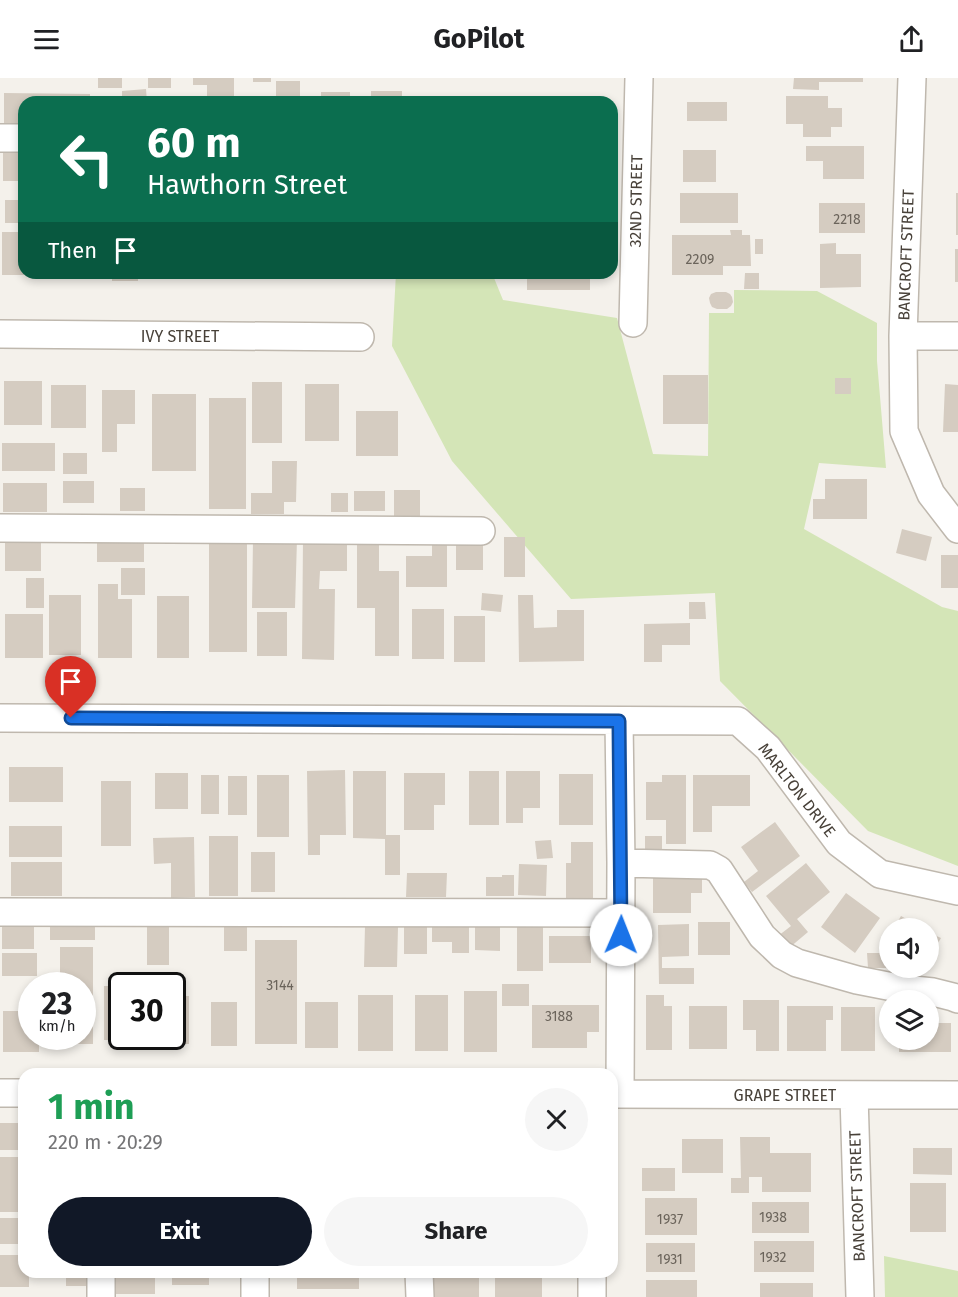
<!DOCTYPE html>
<meta charset="utf-8">
<style>
body{margin:0;font-family:"Fira Sans",sans-serif;background:#f6f6f6;color:#202124;height:100vh;display:flex;flex-direction:column;font-size:22px;white-space:nowrap}
*{box-sizing:border-box;margin:0}
p{font-size:20px;color:#757577}
.icon{flex:none;width:33px;height:33px;fill:none;stroke:currentColor;stroke-width:2;stroke-linecap:round;stroke-linejoin:round}
.map{position:relative;flex:1;overflow:hidden}
.drawer{position:absolute;left:18px;top:990px;width:600px;height:210px;display:flex;flex-direction:column;background:#fff;border-radius:18px;box-shadow:0 3px 9px #0003}
.drawer>*{flex:none}
.guide{position:absolute;left:18px;top:18px;width:600px;height:183px;border-radius:18px;box-shadow:0 3px 9px #0003;background:#0b6e4f;color:#fff;overflow:hidden}
.fabs{position:absolute;left:879px;top:840px;display:grid;gap:12px}
.fabs a{display:grid;place-items:center;width:60px;height:60px;border-radius:50%;background:#fff;box-shadow:0 3px 9px #0003;font-size:30px}
.speed{position:absolute;left:18px;top:894px;display:flex;gap:12px;font-size:30px;font-weight:700;text-align:center}
.speed>*{display:grid;place-content:center;width:78px;height:78px;border-radius:50%;background:#fff;box-shadow:0 3px 9px #0003;line-height:1}
.speed small{font-size:15px;font-weight:400}
.speed .limit{border:3px solid #111;border-radius:9px;background:#fff;color:#111}
.pin{position:absolute;display:grid;place-items:center;width:51px;height:51px;color:#fff;margin:-62px -26px;border-radius:50% 50% 50% 0;rotate:-45deg;box-shadow:0 0 6px #0007}
.pin .icon{rotate:45deg}
.me{position:absolute;width:66px;margin:-33px;rotate:1deg;stroke-linejoin:round;filter:drop-shadow(0 0 4px #0008)}
.turn{display:flex;align-items:center;gap:21px;height:126px;padding:0 30px;font-size:27px}
.turn .icon{width:78px;height:78px;stroke-width:2.5}
.turn b{display:block;font-size:42px;line-height:51px}
.then{display:flex;align-items:center;height:57px;padding:0 30px;background:#0003;gap:12px;font-size:22px}
.round{display:grid;place-items:center;flex:none;width:63px;height:63px;border-radius:32px;background:#f6f6f6}
.head{display:flex;align-items:center;justify-content:space-between;height:102px;padding:0 30px}
h1{font-size:36px;font-weight:700;line-height:45px;color:#1e9e55}
.button{display:flex;gap:12px;margin-top:auto;padding:12px 30px}
.button a{flex:1;height:69px;border-radius:36px;background:#111827;color:#fff;font-size:24px;font-weight:700;line-height:69px;text-align:center}
.button a+a{background:#f6f6f6;color:#202124}
header{display:flex;justify-content:space-between;align-items:center;height:78px;padding:0 30px;background:#fff;font-size:27px;font-weight:700}
.map>svg:first-child{display:block}
</style>
<header><svg class="icon" aria-label="menu" viewBox="0 0 24 24"><path d="M4 6h16M4 12h16M4 18h16"/></svg>GoPilot<svg class="icon" aria-label="share" viewBox="0 0 24 24"><path d="M12 15V3M7 8l5-5 5 5M5 13v7h14v-7"/></svg></header>
<div class="map">
<svg width="958" height="1219" viewBox="0 0 958 1219">
<rect width="100%" height="100%" fill="#f4f1eb"/>
<path fill="#d4e5b7" d="M396 195H492L503 222 617 240 653 376 708 378 709 235H734V212L817 213 877 245V283L886 390 819 385 804 451 942 529 958 533V788L868 753 720 603 715 515 571 521 452 383 392 268Z
M884 1178 958 1193V1219H885Z"/>
<path fill="#d5ccc1" d="M98 0H122V10H98Z
M148 0H171V10H148Z
M193 0H234V24H207V7H193Z
M253 0H271V4H253Z
M794 0H863V4H819V12L793 11Z
M276 3H300V24H276Z
M146 11 147 24H122V13Z
M371 13H402V24H371Z
M321 14H350V24H321Z
M4 15 90 16V24H24V45H4Z
M470 18H501V24H470Z
M786 18H828V30H842V49H831V59H803V46H786Z
M545 21H593V24H545Z
M687 24H727V43H687Z
M806 68H864V101H823V83H806Z
M3 72H24V103H3Z
M683 72H716V104H683Z
M680 115H738V145H680Z
M956 115H958V157H956Z
M5 122H24V145H5Z
M819 125H865V155H819Z
M730 152H742V157H750L751 188H723V197H672V157H731Z
M2 154H24V197H2Z
M755 161H763V176H755Z
M836 165V176H861V209L820 210V166Z
M955 171H958V204H955Z
M112 195H138V203H112Z
M527 195H590V212H527Z
M745 195H759V211H744Z
M716 214H726L730 216 732 219 733 224 731 228 727 231H717L712 229 710 225 709 220 711 216Z
M663 297H708V346H663Z
M835 300H851V316H835Z
M4 303H42V347H4Z
M252 304H282V365H252Z
M305 306H339V363H305Z
M945 306 958 307V354H943Z
M51 307H86V350H51Z
M102 312H135V346H117V374H102Z
M152 316H196V393H152Z
M209 320H246V431H209Z
M356 333H398V378H356Z
M2 365H55V393H2Z
M63 375H87V396H63Z
M272 383H297L296 424H284V436H251V415H272Z
M825 401H867V441H813V421H825Z
M63 403H94V425H63Z
M3 405H47V434H3Z
M120 410H145V433H120Z
M394 412H420V441H394Z
M354 413H385V433H354Z
M331 415H348V434H331Z
M902 451 932 459 926 483 896 475Z
M5 456H41V493H5Z
M504 459H525V499H504Z
M97 460H144V484H97Z
M303 460 347 461V493H320L319 511H335L334 582 302 581Z
M432 460H447V509H406V478H432Z
M253 461H297L295 530H252Z
M357 461H379V493H399V578H375V530H357Z
M209 464H247V574H209Z
M456 466H483V492H456Z
M941 477H958V510H941Z
M121 490H145V517H121Z
M26 500H44V530H26Z
M98 506H118V521H132V580H98Z
M482 515 503 517 501 534 481 532Z
M49 517H81V577H49Z
M518 517H533L534 550 557 549V532H584V583L519 584Z
M157 518H189V580H157Z
M689 524H705L706 541H689Z
M412 531H444V581H412Z
M257 534H287V578H257Z
M5 536H43V580H5Z
M454 538H485V584H454Z
M690 545V567H662V584H644V546Z
M9 689H63V724H9Z
M345 692 346 757H320V777H308L307 693Z
M353 693H386V757H400V797H385V761L353 760Z
M469 693H499V747H469Z
M506 693H540V730H523V745H506Z
M155 695H188V731H155Z
M404 695H445V727H434V752H404Z
M559 696H593V747H559Z
M201 697H219V736H201Z
M257 697H289V759H257Z
M662 697H686V766H666V742H646V704H662Z
M693 697H750V728H712V754H693Z
M228 698H247V737H228Z
M101 703H131V768H101Z
M775 744 800 778 752 814 744 804 758 793 741 769Z
M9 748H62V779H9Z
M209 758H238V818H209Z
M645 758H662V778H645Z
M194 759 195 819 171 820V785L154 786 153 760Z
M551 762 553 780 537 781 535 763Z
M571 764H593V823H566V785H571Z
M251 774H275V814H251Z
M11 784H62V818H11Z
M806 785 830 814 797 841 808 854 789 870 778 858 791 848 766 818Z
M519 786 547 787 546 818 518 817Z
M407 795H447L446 819H406Z
M502 797H514V818H486V799H502Z
M653 798H702V815H691V835H653Z
M846 815 880 840 855 875 821 849Z
M901 838 923 850H894Z
M2 843H34V871H2Z
M147 843H169V887H147Z
M50 844H95V862H50Z
M224 844H247V873H224Z
M698 844H730V877H698Z
M475 845H500V873L475 872Z
M432 846H469V875H452V864H432Z
M689 846V878L662 879V890H694V906H659L658 847Z
M404 847H427V876H404Z
M365 848 398 849 397 889H364Z
M517 849H543V893H517Z
M928 854 941 860 928 882Z
M549 858H591V885H549Z
M255 862H297V966H255Z
M60 869H93V966H60V958H82V908H60Z
M2 875H37V898H2Z
M867 875H886V890H868Z
M502 906H529V928H502Z
M104 908H122V958H142V962H104Z
M464 913H497V974H464Z
M358 917H393V973H358Z
M415 917H448V973H415Z
M646 917H664V928H672V972H646Z
M172 918H189V966H152V958H172Z
M743 922H779V973H756V952H743Z
M211 924H237V968H211Z
M305 924H338V970H305Z
M532 927H599V954H587V970H532Z
M689 928H727V971H689Z
M787 928H833V942H826V973H787Z
M841 929H875V973H841Z
M3 933H32V958H39V974H3Z
M928 945H951V974H899V962H928Z
M0 1045H24V1072H0Z
M740 1059H770V1075H811V1114H762V1099H749V1115H731V1100H741Z
M682 1061H723V1095H682Z
M913 1070H952V1097L913 1096Z
M0 1079H23V1134H0Z
M642 1090H675V1113H642Z
M910 1105H946V1154H910Z
M645 1120H697V1157H645Z
M752 1124H809V1155H752Z
M0 1140H24V1166H0Z
M754 1163H814V1194H754Z
M646 1165H695V1194H646Z
M0 1177H24V1194H29V1209H0Z
M66 1194H87V1208H66Z
M111 1194H155V1216H111Z
M172 1194H209V1207H172Z
M297 1194H359V1211H297Z
M495 1194H542V1219H495Z
M434 1195H479V1219H434Z
M646 1202H697V1219H646Z
M760 1205H813V1219H760Z"/>
<g fill="none" stroke-linecap="round" stroke-linejoin="round">
<g stroke="#bfb8ae" stroke-width="30">
<path id="minor" d="M912 0 903 258 904 353 931 416 958 451
M0 60H24
M633 245 639 0
M0 256 360 259
M903 258H958
M0 450 481 453
M0 640 738 643 768 670 839 765 880 796 958 813
M619 643 621 785 620 1016
M621 785 710 787 719 792 762 858 782 877 797 885 857 902 903 911 933 914 953 919 958 921
M0 834 621 835
M0 1015H24
M612 1016 958 1017
M854 1017 860 1219
M419 1194 420 1219
M101 1219V1194
M255 1219V1194
M592 1219V1194"/>
</g>
<use href="#minor" stroke="#fff" stroke-width="27"/>
</g>
<g fill="none" stroke-linecap="round" stroke-linejoin="round">
<g stroke="#114b97" stroke-width="15">
<path id="route" d="M71 640 619 643 621 857"/>
</g>
<use href="#route" stroke="#1a73e8" stroke-width="10"/>
</g>
<g text-anchor="middle" dominant-baseline="central" stroke-width="4.5" stroke-linejoin="round" paint-order="stroke">
<g font-size="14" fill="#6b645b">
<text x="847" y="141">2218</text>
<text x="700" y="181">2209</text>
<text x="280" y="907">3144</text>
<text x="559" y="938">3188</text>
<text x="773" y="1139">1938</text>
<text x="670" y="1141">1937</text>
<text x="773" y="1179">1932</text>
<text x="670" y="1181">1931</text>
</g>
<g font-size="16" fill="#484139" stroke="#fff">
<text transform="translate(636 123) rotate(-89)">32ND STREET</text>
<text transform="translate(906 177) rotate(-88)">BANCROFT STREET</text>
<text x="180" y="258">IVY STREET</text>
<text transform="translate(797 712) rotate(52)">MARLTON DRIVE</text>
<text x="785" y="1017">GRAPE STREET</text>
<text transform="translate(857 1118) rotate(-92)">BANCROFT STREET</text>
</g>
</g>
</svg>
<div class="fabs">
<a><svg class="icon" aria-label="sound" viewBox="0 0 24 24"><path d="M4 9h4l5-4v14l-5-4H4zM17 9q2 3 0 6"/></svg></a>
<a><svg class="icon" aria-label="layers" viewBox="0 0 24 24"><path d="M12 4l9 5-9 5-9-5zM3 14l9 5 9-5"/></svg></a>
</div>
<div class="speed"><div>23<small>km/h</small></div><div class="limit">30</div></div>
<div class="pin" style="left:71px;top:640px;background:#d93025"><svg class="icon" aria-label="arrive" viewBox="0 0 24 24"><path d="M6 21V4h12l-3 4 3 4H6"/></svg></div>
<svg class="me" style="left:621px;top:857px" viewBox="-20 -20 40 40"><circle r="19" fill="#fff"/><path d="M0-13L10 11 0 6-10 11z" fill="#1a73e8"/></svg>
<div class="guide">
<div class="turn"><svg class="icon" aria-label="left" viewBox="0 0 24 24"><path d="M17 20v-9H6M10 6l-5 5 5 5"/></svg><div><b>60 m</b>Hawthorn Street</div></div>
<div class="then">Then<svg class="icon" aria-label="arrive" viewBox="0 0 24 24"><path d="M6 21V4h12l-3 4 3 4H6"/></svg></div>
</div>
<section class="drawer">
<div class="head"><div><h1>1 min</h1><p>220 m · 20:29</p></div><a class="round"><svg class="icon" aria-label="close" viewBox="0 0 24 24"><path d="M6 6l12 12M18 6L6 18"/></svg></a></div>
<div class="button"><a>Exit</a><a>Share</a></div>
</section>
</div>
